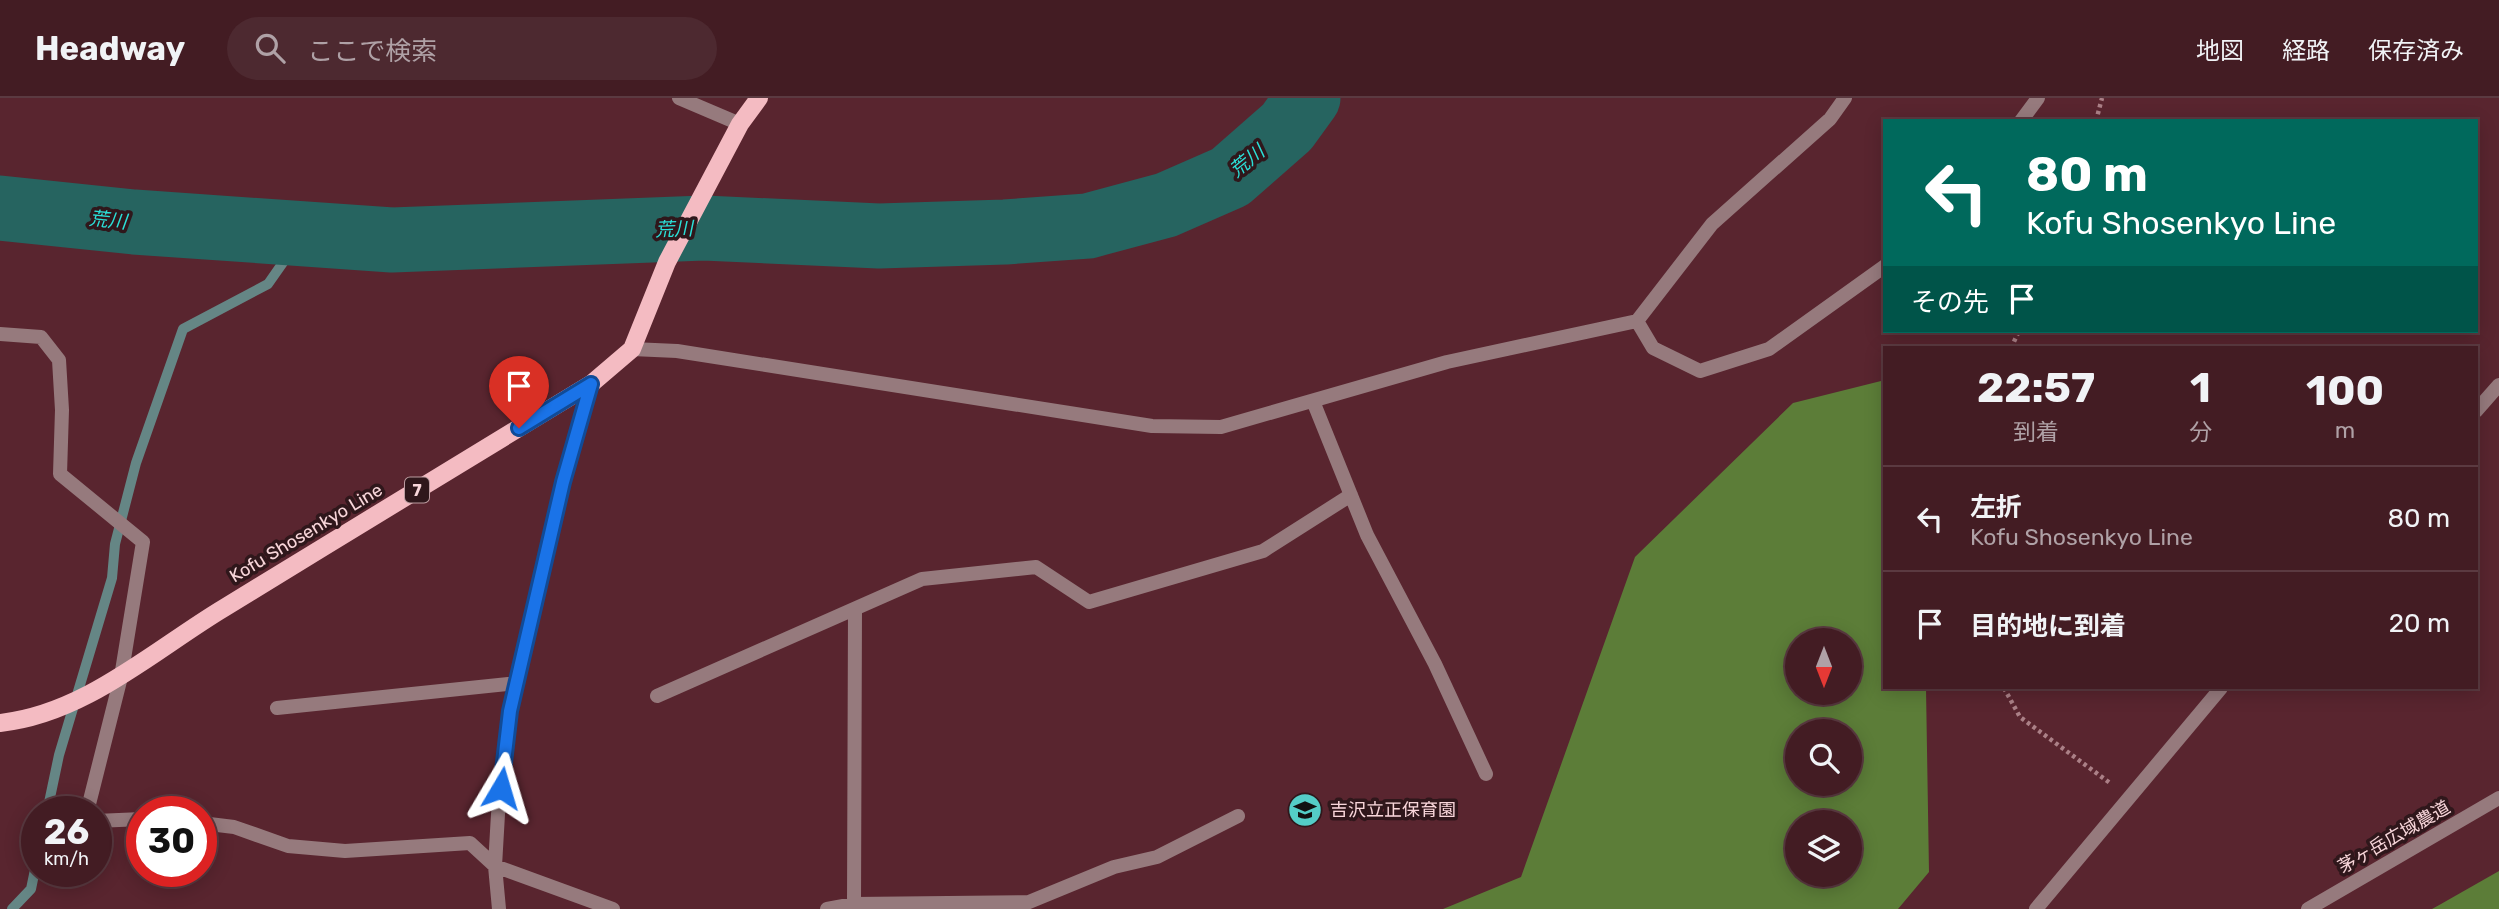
<!DOCTYPE html>
<html lang="ja">
<meta charset="utf-8">
<style>
body{margin:0;font-family:Rubik,"Noto Sans JP",sans-serif;background:#4d2930;color:#f1f3f6;height:100vh;display:flex;flex-direction:column;font-size:26px;white-space:nowrap}
*{box-sizing:border-box;margin:0}
p{font-size:23px;color:#afa1a6}
.icon{flex:none;width:38px;height:38px;fill:none;stroke:currentColor;stroke-width:2;stroke-linecap:round;stroke-linejoin:round}
.map{position:relative;flex:1;overflow:hidden}
.side{position:absolute;left:1883px;top:248px;width:595px;height:343px;display:flex;flex-direction:column;background:#431c23;border-radius:0px;box-shadow:0 4px 18px #0003,0 0 0 2px #5b3a41}
.side>*{flex:none}
.guide{position:absolute;left:1883px;top:21px;width:595px;height:214px;border-radius:0px;box-shadow:0 4px 18px #0003,0 0 0 2px #5b3a41;background:#00695c;color:#fff;overflow:hidden}
.needle{width:46px;rotate:180deg}
.tools{position:absolute;left:1785px;top:530px;display:grid;gap:14px}
.tools a{display:grid;place-items:center;width:77px;height:77px;border-radius:50%;background:#431c23;box-shadow:0 4px 18px #0003,0 0 0 2px #5b3a41;font-size:35px}
.speed{position:absolute;left:21px;top:698px;display:flex;gap:14px;font-size:35px;font-weight:700;text-align:center}
.speed>*{display:grid;place-content:center;width:91px;height:91px;border-radius:50%;background:#431c23;box-shadow:0 4px 18px #0003,0 0 0 2px #5b3a41;line-height:1}
.speed small{font-size:18px;font-weight:400}
.speed .limit{border:10px solid #d22;background:#fff;color:#111}
.pin{position:absolute;display:grid;place-items:center;width:60px;height:60px;color:#fff;margin:-72px -30px;border-radius:50% 50% 50% 0;rotate:-45deg;box-shadow:0 0 7px #0007}
.pin .icon{rotate:45deg}
.me{position:absolute;width:77px;margin:-38px;rotate:7deg;stroke-linejoin:round;filter:drop-shadow(0 0 5px #0008)}
.turn{display:flex;align-items:center;gap:24px;height:147px;padding:0 28px;font-size:32px}
.turn .icon{width:91px;height:91px;stroke-width:2.5}
.turn b{display:block;font-size:49px;line-height:60px}
.then{display:flex;align-items:center;height:66px;padding:0 28px;background:#0003;gap:14px;font-size:26px}
.eta{display:flex;justify-content:space-evenly;align-items:center;height:119px;text-align:center}
.eta b{font-size:42px;font-weight:700;line-height:49px}
ul{padding:0;list-style:none}
li{display:flex;align-items:center;gap:21px;height:105px;padding:0 28px;border-top:2px solid #5b3a41}
li div{flex:1}
li b{display:block;font-size:26px}
li em{font-style:normal}
header{display:flex;align-items:center;gap:42px;box-sizing:border-box;height:98px;padding:0 35px;background:#431c23;border-bottom:2px solid #5b3a41}
header strong{font-size:33px}
nav{display:flex;gap:38px;margin-inline-start:auto;font-size:24px}
.search{width:490px;height:63px;background:#4d2930;display:flex;align-items:center;gap:18px;box-sizing:border-box;padding:0 24px;border-radius:38px;color:#afa1a6;font-size:26px}
.map>svg:first-child{display:block}
</style>
<header>
<strong>Headway</strong>
<div class="search"><svg class="icon" aria-label="search" viewBox="0 0 24 24"><circle cx="10" cy="10" r="6"/><path d="M15 15l6 6"/></svg>ここで検索</div>
<nav><a>地図</a><a>経路</a><a>保存済み</a></nav>
</header>
<div class="map">
<svg width="2499" height="811" viewBox="0 0 2499 811">
<rect width="100%" height="100%" fill="#59252f"/>
<path fill="#5c7d38" fill-rule="evenodd" d="M1885 282V590H1926L1929 774 1898 811H1443L1521 779 1635 459 1793 305ZM1797 542H1850V595H1797ZM1797 634H1850V686H1797ZM1797 724H1850V777H1797Z
M2499 773V811H2432L2441 806Z"/>
<g fill="none" stroke-linecap="round" stroke-linejoin="round">
<path stroke="#658685" stroke-width="10" d="M47 714 59 657 112 480 115 446 136 365 183 231 268 186 303 136
M12 811 31 791 37 762"/>
<path stroke="#266460" stroke-width="65" d="M0 110 134 124 392 142 704 130 879 138 1005 134 1088 128 1166 107 1230 79 1287 29 1308 0"/>
<path stroke="#ab8087" stroke-width="4.5" stroke-dasharray="3.5 3.5" stroke-linecap="butt" d="M2096 23 2102 0
M2011 250 2019 233
M2004 590 2020 619 2110 685"/>
<path stroke="#967a7d" stroke-width="14" d="M679 0 740 26
M2021 23 2038 0
M1637 223 1653 250 1700 273 1769 251 1885 168
M0 236 41 239 59 262 62 312 60 376 143 444 121 579 87 714
M632 251 677 253 1152 328 1221 329 1447 264 1637 223 1712 126 1830 21 1845 0
M1313 303 1367 437 1435 566 1486 676
M2476 313 2499 287
M657 598 922 481 1036 469 1089 504 1263 453 1351 397
M277 610 517 585
M96 723 142 721
M201 725 234 729 288 748 345 753 470 745 495 768 613 811
M854 806 855 511
M499 811 495 768 498 716 510 613 563 384 591 286
M827 811 854 806 1029 804 1114 769 1157 759 1238 718
M2036 811 2221 590
M2308 811 2499 700"/>
<path stroke="#f4bbc2" stroke-width="18" d="M0 625C85 616 154 552 224 510 346 435 468 361 591 286L632 251 667 164 740 26 759 0"/>
</g>
<g fill="none" stroke-linecap="round" stroke-linejoin="round">
<g stroke="#114b97" stroke-width="18">
<path id="route" d="M501 690 510 613 563 384 591 286 519 330"/>
</g>
<use href="#route" stroke="#1a73e8" stroke-width="12"/>
</g>
<defs>
<g id="school-disc" transform="scale(1.75)"><circle r="9.5" fill="#54cdc7" stroke="#2f171b"/><path d="M0-5L7-2L0 1L-7-2ZM-4 1L0 2.5L4 1V4Q0 6-4 4Z" fill="#111"/></g>
</defs>
<g fill-rule="evenodd">
<use href="#school-disc" x="1305" y="712"/>
</g>
<g text-anchor="middle" dominant-baseline="central" stroke-width="7" stroke-linejoin="round" paint-order="stroke">
<rect fill="#2f171b" stroke="#bc9da1" stroke-width="2" x="405" y="379.5" width="24" height="25" rx="5"/>
<g font-size="16" font-weight="bold" fill="#f8d6da">
<text x="417" y="392">7</text>
</g>
<g font-size="18" fill="#f8d6da" stroke="#2f171b">
<text transform="translate(306 435) rotate(-31)">Kofu Shosenkyo Line</text>
<text transform="translate(2394 739) rotate(-30)">茅ヶ岳広域農道</text>
</g>
<g font-size="18" fill="#f8d6da" stroke="#2f171b" text-anchor="start">
<text x="1330" y="712">吉沢立正保育園</text>
</g>
<g font-size="19" font-style="italic" fill="#2be0d8" stroke="#2f171b">
<text transform="translate(1247 63) rotate(-39)">荒川</text>
<text transform="translate(108 122) rotate(6)">荒川</text>
<text transform="translate(674 131) rotate(-2)">荒川</text>
</g>
</g>
</svg>
<div class="tools">
<a><svg class="needle" viewBox="-14 -14 28 28"><path d="M0-13l5 13h-10z" fill="#e53935"/><path d="M0 13l5-13h-10z" fill="#afa1a6"/></svg></a>
<a><svg class="icon" aria-label="search" viewBox="0 0 24 24"><circle cx="10" cy="10" r="6"/><path d="M15 15l6 6"/></svg></a>
<a><svg class="icon" aria-label="layers" viewBox="0 0 24 24"><path d="M12 4l9 5-9 5-9-5zM3 14l9 5 9-5"/></svg></a>
</div>
<div class="speed"><div>26<small>km/h</small></div><div class="limit">30</div></div>
<div class="pin" style="left:519px;top:330px;background:#d93025"><svg class="icon" aria-label="arrive" viewBox="0 0 24 24"><path d="M6 21V4h12l-3 4 3 4H6"/></svg></div>
<svg class="me" style="left:501px;top:690px" viewBox="-20 -20 40 40"><path d="M0-17L14 15 0 8-14 15z" fill="#1a73e8" stroke="#fff" stroke-width="4"/></svg>
<div class="guide">
<div class="turn"><svg class="icon" aria-label="left" viewBox="0 0 24 24"><path d="M17 20v-9H6M10 6l-5 5 5 5"/></svg><div><b>80 m</b>Kofu Shosenkyo Line</div></div>
<div class="then">その先<svg class="icon" aria-label="arrive" viewBox="0 0 24 24"><path d="M6 21V4h12l-3 4 3 4H6"/></svg></div>
</div>
<section class="side">
<div class="eta">
<div><b>22:57</b><p>到着</p></div>
<div><b>1</b><p>分</p></div>
<div><b>100</b><p>m</p></div>
</div>
<ul>
<li><svg class="icon" aria-label="left" viewBox="0 0 24 24"><path d="M17 20v-9H6M10 6l-5 5 5 5"/></svg><div><b>左折</b><p>Kofu Shosenkyo Line</p></div><em>80 m</em></li>
<li><svg class="icon" aria-label="arrive" viewBox="0 0 24 24"><path d="M6 21V4h12l-3 4 3 4H6"/></svg><div><b>目的地に到着</b></div><em>20 m</em></li>
</ul>
</section>
</div>
